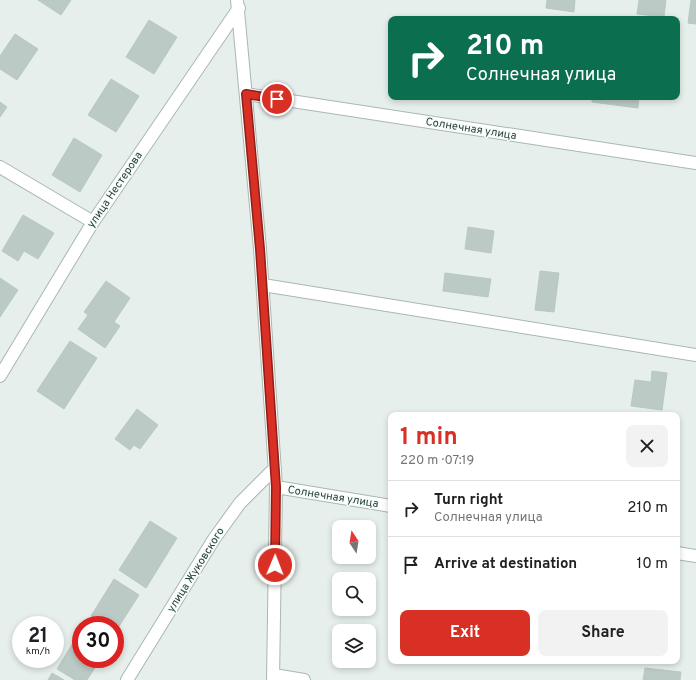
<!DOCTYPE html>
<meta charset="utf-8">
<style>
body{margin:0;font-family:Overpass,sans-serif;background:#f2f2f2;color:#202124;height:100vh;display:flex;flex-direction:column;font-size:15px;white-space:nowrap}
*{box-sizing:border-box;margin:0}
p{font-size:13px;color:#757577}
.icon{flex:none;width:22px;height:22px;fill:none;stroke:currentColor;stroke-width:2;stroke-linecap:round;stroke-linejoin:round}
.map{position:relative;flex:1;overflow:hidden}
.side{position:absolute;left:388px;top:412px;width:292px;height:252px;display:flex;flex-direction:column;background:#fff;border-radius:8px;box-shadow:0 2px 6px #0003}
.side>*{flex:none}
.top-card{position:absolute;left:388px;top:16px;width:292px;height:84px;border-radius:8px;box-shadow:0 2px 6px #0003;background:#0b6e4f;color:#fff;overflow:hidden}
.needle{width:26px;rotate:348deg}
.controls{position:absolute;left:332px;top:520px;display:grid;gap:8px}
.controls a{display:grid;place-items:center;width:44px;height:44px;border-radius:8px;background:#fff;box-shadow:0 2px 6px #0003;font-size:20px}
.speed{position:absolute;left:12px;top:616px;display:flex;gap:8px;font-size:20px;font-weight:700;text-align:center}
.speed>*{display:grid;place-content:center;width:52px;height:52px;border-radius:50%;background:#fff;box-shadow:0 2px 6px #0003;line-height:1}
.speed small{font-size:10px;font-weight:400}
.speed .limit{border:6px solid #d22;background:#fff;color:#111}
.pin{position:absolute;display:grid;place-items:center;width:34px;height:34px;color:#fff;margin:-17px;border:2px solid #fff;border-radius:50%;box-shadow:0 1px 4px #0007}
.me{position:absolute;width:44px;margin:-22px;rotate:1deg;stroke-linejoin:round;filter:drop-shadow(0 0 3px #0008)}
.turn{display:flex;align-items:center;gap:14px;height:84px;padding:0 12px;font-size:18px}
.turn .icon{width:52px;height:52px;stroke-width:2.5}
.turn b{display:block;font-size:28px;line-height:34px}
.round{display:grid;place-items:center;flex:none;width:42px;height:42px;border-radius:8px;background:#f2f2f2}
.head{display:flex;align-items:center;justify-content:space-between;height:68px;padding:0 12px}
h1{font-size:24px;font-weight:700;line-height:30px;color:#d93025}
.cta{display:flex;gap:8px;margin-top:auto;padding:8px 12px}
.cta a{flex:1;height:46px;border-radius:8px;background:#d93025;color:#fff;font-size:16px;font-weight:700;line-height:46px;text-align:center}
.cta a+a{background:#f2f2f2;color:#202124}
ul{padding:0;list-style:none}
li{display:flex;align-items:center;gap:12px;height:56px;padding:0 12px;border-top:1px solid #e0e0e0}
li div{flex:1}
li b{display:block;font-size:15px}
li em{font-style:normal}
.map>svg:first-child{display:block}
</style>
<div class="map">
<svg width="696" height="680" viewBox="0 0 696 680">
<rect width="100%" height="100%" fill="#e6efeb"/>
<path fill="#bbcac4" stroke="#b8c9c2" d="M38 0H71L61 15Z
M547 0H575L574 12 546 8Z
M639 0H666L664 17 637 14Z
M691 0H696V24L688 23Z
M149 20 177 37 154 74 126 57Z
M15 34 38 49 17 80 0 69V56Z
M111 79 139 96 116 132 88 115Z
M592 97H639L638 108 592 102Z
M0 102 7 107 0 117Z
M74 138 102 155 80 192 52 175Z
M23 215 54 233 38 259 24 251 18 261 2 251Z
M468 227 494 231 491 253 465 249Z
M540 271 559 273 554 312 535 310Z
M445 273 491 279 488 297 443 291Z
M0 278 18 290 0 317Z
M106 281 130 298 114 322 120 326 105 348 78 329 88 315 84 312Z
M70 341 97 358 64 409 37 391Z
M652 371 667 373 662 410 631 406 635 380 651 382Z
M137 409 158 425 140 449 134 445 130 450 115 439Z
M150 521 177 538 146 588 119 570Z
M114 579 139 595 116 631H115V625H106L91 616Z
M81 629V653L71 646Z
M391 639V656H389Z
M71 646 81 653V659H92L98 663 87 680H75L57 669Z
M92 659H100L98 663Z
M645 668 681 672 680 680H643Z
M52 673 64 680H48Z"/>
<g fill="none" stroke-linecap="round" stroke-linejoin="round">
<g stroke="#a8b8b2" stroke-width="14">
<path id="minor" d="M237 0 260 249 276 487 273 680
M246 94 696 163
M0 167 93 222
M263 285 696 355
M0 376 93 222 239 8
M276 487 391 506
M677 553 696 556
M274 675 304 680
M127 680 214 539 240 503 275 468"/>
</g>
<use href="#minor" stroke="#fff" stroke-width="12"/>
</g>
<g fill="none" stroke-linecap="round" stroke-linejoin="round">
<g stroke="#8d1f18" stroke-width="10">
<path id="route" d="M275 565 276 487 260 249 246 94 277 99"/>
</g>
<use href="#route" stroke="#d93025" stroke-width="7"/>
</g>
<g text-anchor="middle" dominant-baseline="central" stroke-width="3" stroke-linejoin="round" paint-order="stroke">
<g font-size="11" fill="#24423a" stroke="#f7fbf9">
<text transform="translate(471 129) rotate(9)">Солнечная улица</text>
<text transform="translate(115 190) rotate(-56)">улица Нестерова</text>
<text transform="translate(333 497) rotate(9)">Солнечная улица</text>
<text transform="translate(196 570) rotate(-58)">улица Жуковского</text>
</g>
</g>
</svg>
<div class="controls">
<a><svg class="needle" viewBox="-14 -14 28 28"><path d="M0-13l5 13h-10z" fill="#e53935"/><path d="M0 13l5-13h-10z" fill="#757577"/></svg></a>
<a><svg class="icon" aria-label="search" viewBox="0 0 24 24"><circle cx="10" cy="10" r="6"/><path d="M15 15l6 6"/></svg></a>
<a><svg class="icon" aria-label="layers" viewBox="0 0 24 24"><path d="M12 4l9 5-9 5-9-5zM3 14l9 5 9-5"/></svg></a>
</div>
<div class="speed"><div>21<small>km/h</small></div><div class="limit">30</div></div>
<div class="pin" style="left:277px;top:99px;background:#d93025"><svg class="icon" aria-label="arrive" viewBox="0 0 24 24"><path d="M6 21V4h12l-3 4 3 4H6"/></svg></div>
<svg class="me" style="left:275px;top:565px" viewBox="-20 -20 40 40"><circle r="17" fill="#d93025" stroke="#fff" stroke-width="3"/><path d="M0-11L8 9 0 5-8 9z" fill="#fff"/></svg>
<div class="top-card">
<div class="turn"><svg class="icon" aria-label="right" viewBox="0 0 24 24"><path d="M7 20v-9h11M14 6l5 5-5 5"/></svg><div><b>210 m</b>Солнечная улица</div></div>
</div>
<section class="side">
<div class="head"><div><h1>1 min</h1><p>220 m · 07:19</p></div><a class="round"><svg class="icon" aria-label="close" viewBox="0 0 24 24"><path d="M6 6l12 12M18 6L6 18"/></svg></a></div>
<ul>
<li><svg class="icon" aria-label="right" viewBox="0 0 24 24"><path d="M7 20v-9h11M14 6l5 5-5 5"/></svg><div><b>Turn right</b><p>Солнечная улица</p></div><em>210 m</em></li>
<li><svg class="icon" aria-label="arrive" viewBox="0 0 24 24"><path d="M6 21V4h12l-3 4 3 4H6"/></svg><div><b>Arrive at destination</b></div><em>10 m</em></li>
</ul>
<div class="cta"><a>Exit</a><a>Share</a></div>
</section>
</div>
